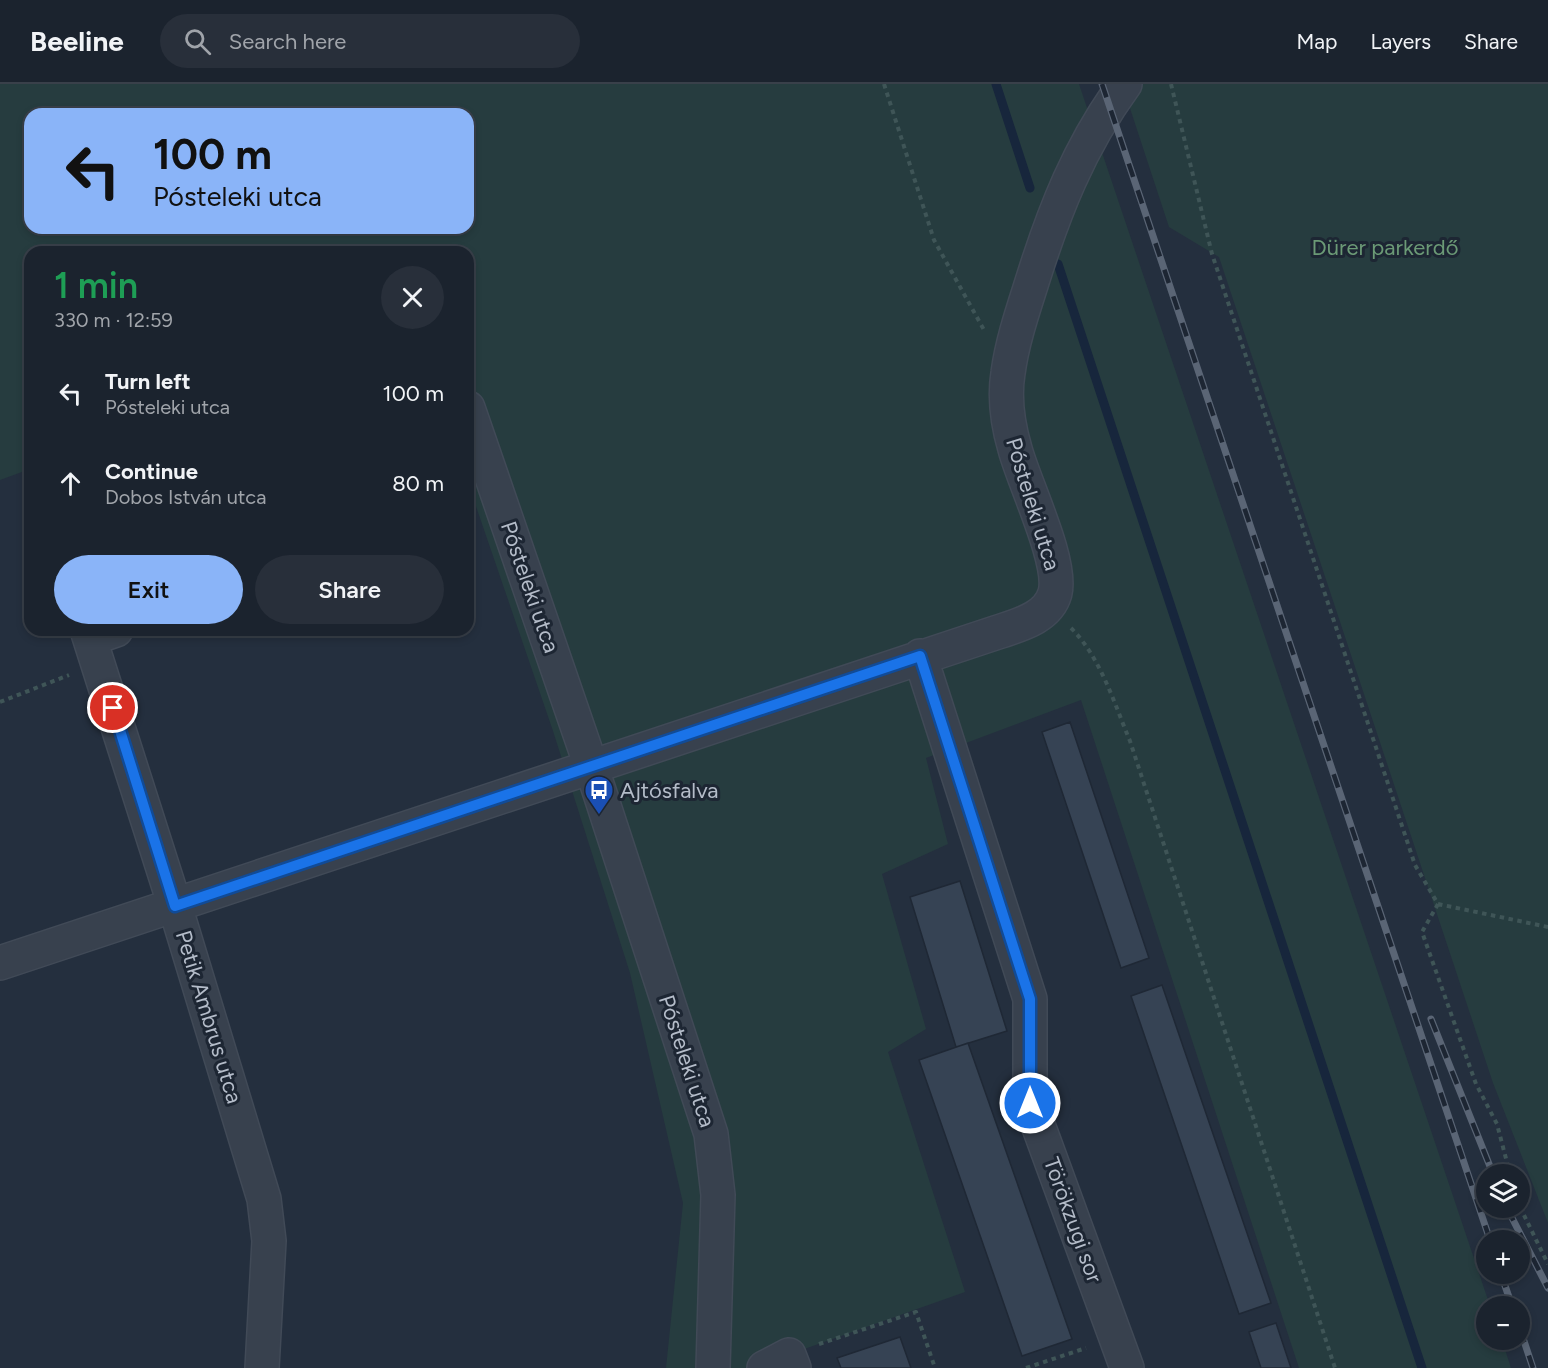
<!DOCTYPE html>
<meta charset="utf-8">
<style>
body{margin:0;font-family:Figtree,sans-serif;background:#282f3a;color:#f1f3f6;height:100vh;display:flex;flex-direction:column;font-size:22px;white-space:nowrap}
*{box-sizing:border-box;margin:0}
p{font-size:20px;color:#a0a4aa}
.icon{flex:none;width:33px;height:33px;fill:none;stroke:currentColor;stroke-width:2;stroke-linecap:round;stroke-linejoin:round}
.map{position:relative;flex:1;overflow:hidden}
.drawer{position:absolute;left:24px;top:162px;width:450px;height:390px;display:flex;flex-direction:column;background:#1b232e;border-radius:18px;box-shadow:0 3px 9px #0003,0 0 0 2px #39404a}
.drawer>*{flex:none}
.guide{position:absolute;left:24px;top:24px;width:450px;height:126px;border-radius:18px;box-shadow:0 3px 9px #0003,0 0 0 2px #39404a;background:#8ab4f8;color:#111;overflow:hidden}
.buttons{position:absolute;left:1476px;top:1080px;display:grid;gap:12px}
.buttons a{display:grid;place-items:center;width:54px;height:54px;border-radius:50%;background:#1b232e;box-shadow:0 3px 9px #0003,0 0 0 2px #39404a;font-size:30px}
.pin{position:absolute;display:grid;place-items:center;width:51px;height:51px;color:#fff;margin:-26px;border:3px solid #fff;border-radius:50%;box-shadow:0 2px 6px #0007}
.me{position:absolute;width:66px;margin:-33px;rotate:0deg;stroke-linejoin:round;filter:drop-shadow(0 0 4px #0008)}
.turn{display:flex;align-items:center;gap:21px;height:126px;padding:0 30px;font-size:27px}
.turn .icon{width:78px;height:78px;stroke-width:2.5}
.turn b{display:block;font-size:42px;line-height:51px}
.round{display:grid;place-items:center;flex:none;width:63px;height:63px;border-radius:32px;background:#282f3a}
.head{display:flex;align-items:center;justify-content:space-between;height:102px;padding:0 30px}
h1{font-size:36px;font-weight:600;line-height:45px;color:#1e9e55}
.button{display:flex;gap:12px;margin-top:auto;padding:12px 30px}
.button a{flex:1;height:69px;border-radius:36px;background:#8ab4f8;color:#111;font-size:24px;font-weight:600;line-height:69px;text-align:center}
.button a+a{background:#282f3a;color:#f1f3f6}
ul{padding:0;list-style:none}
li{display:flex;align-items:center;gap:18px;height:90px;padding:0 30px}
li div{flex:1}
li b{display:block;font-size:22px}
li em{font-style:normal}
header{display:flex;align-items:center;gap:36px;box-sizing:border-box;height:84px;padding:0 30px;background:#1b232e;border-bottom:2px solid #39404a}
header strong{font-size:28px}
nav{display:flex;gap:33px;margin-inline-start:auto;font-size:21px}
.search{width:420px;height:54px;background:#282f3a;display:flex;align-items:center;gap:15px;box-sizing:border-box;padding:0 21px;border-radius:33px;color:#a0a4aa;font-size:22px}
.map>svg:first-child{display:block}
</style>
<header>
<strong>Beeline</strong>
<div class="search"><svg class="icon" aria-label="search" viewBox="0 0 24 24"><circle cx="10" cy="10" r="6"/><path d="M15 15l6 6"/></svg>Search here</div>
<nav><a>Map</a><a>Layers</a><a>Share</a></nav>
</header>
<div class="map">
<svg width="1548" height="1284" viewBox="0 0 1548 1284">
<rect width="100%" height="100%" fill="#242f3e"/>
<path fill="#263c3f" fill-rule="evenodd" d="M0 0H1079L1490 1222H1486V1256H1502L1511 1284H1299L1081 616 926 674 948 760 882 790 926 945 888 968 965 1208 751 1284H666L683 1119 630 889 553 647 468 399V168H30V385L0 396ZM30 30H468V144H30Z
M1122 0H1548V1139L1493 999 1219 173 1169 143Z"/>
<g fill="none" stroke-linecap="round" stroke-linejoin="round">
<path stroke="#17263c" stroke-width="9" d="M996 0 1030 104
M1058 180 1422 1284"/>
</g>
<path fill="#364354" stroke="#1f2835" stroke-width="1.5" d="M1070 638 1149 874 1121 884 1042 648Z
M960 797 1007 947 956 963 910 813Z
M1162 901 1271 1219 1239 1230 1131 912Z
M968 959 1072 1255 1022 1272 919 976Z
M1276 1239 1291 1284H1261L1249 1248Z
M900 1253 911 1284H841L837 1274Z"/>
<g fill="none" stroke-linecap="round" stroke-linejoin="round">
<g stroke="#414a57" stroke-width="36">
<path id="minor" d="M468 324 591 682 711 1050 718 1111 713 1284
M87 546 175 822 264 1115 269 1157 262 1284
M90 555 116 546
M920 572 1030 915V1019L1127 1284
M0 879 998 548C1019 541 1048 534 1055 509 1063 478 1024 399 1015 365 1008 341 1004 314 1008 289 1012 259 1022 229 1031 201 1054 127 1079 63 1125 0
M764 1284 789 1271 794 1284"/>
</g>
<path stroke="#3f5557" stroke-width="4" stroke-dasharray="4.5 4.5" stroke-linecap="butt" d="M884 0 934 156 984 246
M1171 0 1212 170 1415 781 1438 820 1548 843
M1071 544C1101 574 1114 619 1130 657L1335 1284
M0 618 69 591
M1438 820 1422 848 1476 1000 1497 1040 1510 1090
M1520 1123 1548 1180
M819 1260 916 1228 935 1284
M1026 1284 1086 1264"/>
<use href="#minor" stroke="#38414e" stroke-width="33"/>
<g stroke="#5a6575" stroke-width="7">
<path id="rail" d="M1102 0 1490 1156
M1431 935 1493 1090
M1507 1124 1548 1204
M1501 1190 1512 1222
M1520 1245 1533 1284"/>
</g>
<use href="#rail" stroke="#1d2633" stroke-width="4.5" stroke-dasharray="14" stroke-linecap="butt"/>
</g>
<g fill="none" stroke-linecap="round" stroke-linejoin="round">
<g stroke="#114b97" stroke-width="15">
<path id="route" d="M113 624 175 822 920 572 1030 915V1019"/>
</g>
<use href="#route" stroke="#1a73e8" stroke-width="10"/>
</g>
<defs>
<g id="bus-pin" transform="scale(1.5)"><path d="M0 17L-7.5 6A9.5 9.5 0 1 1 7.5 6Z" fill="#1a4fb4" stroke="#1d2633"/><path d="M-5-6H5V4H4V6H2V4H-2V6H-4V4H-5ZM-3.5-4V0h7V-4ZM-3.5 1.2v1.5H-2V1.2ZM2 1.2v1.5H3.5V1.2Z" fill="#fff"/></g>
</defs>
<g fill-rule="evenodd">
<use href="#bus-pin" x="599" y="706"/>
</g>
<g text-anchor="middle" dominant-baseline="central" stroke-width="6" stroke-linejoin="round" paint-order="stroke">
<g font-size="22" fill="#6b9a76" stroke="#1d2633">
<text x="1385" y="163">Dürer parkerdő</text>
</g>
<g font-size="22" fill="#b4bcc9" stroke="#1d2633">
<text transform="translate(1033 420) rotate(73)">Pósteleki utca</text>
<text transform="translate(530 503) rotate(71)">Pósteleki utca</text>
<text transform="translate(209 933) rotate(73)">Petik Ambrus utca</text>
<text transform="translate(687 977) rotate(72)">Pósteleki utca</text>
<text transform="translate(1073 1136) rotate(70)">Törökzugi sor</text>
</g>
<g font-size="22" fill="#b4bcc9" stroke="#1d2633" text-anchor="start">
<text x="620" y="706">Ajtósfalva</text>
</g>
</g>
</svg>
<div class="buttons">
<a><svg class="icon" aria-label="layers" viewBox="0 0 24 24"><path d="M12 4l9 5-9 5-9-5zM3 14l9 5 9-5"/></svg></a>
<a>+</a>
<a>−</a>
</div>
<div class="pin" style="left:113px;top:624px;background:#d93025"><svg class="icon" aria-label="arrive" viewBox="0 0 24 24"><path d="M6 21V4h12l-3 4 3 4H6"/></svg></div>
<svg class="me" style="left:1030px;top:1019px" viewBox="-20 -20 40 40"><circle r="17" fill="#1a73e8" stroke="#fff" stroke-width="3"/><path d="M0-11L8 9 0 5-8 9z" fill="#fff"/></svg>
<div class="guide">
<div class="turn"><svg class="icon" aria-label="left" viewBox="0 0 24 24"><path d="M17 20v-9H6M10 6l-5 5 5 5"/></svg><div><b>100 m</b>Pósteleki utca</div></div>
</div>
<section class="drawer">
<div class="head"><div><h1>1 min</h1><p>330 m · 12:59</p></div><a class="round"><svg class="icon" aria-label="close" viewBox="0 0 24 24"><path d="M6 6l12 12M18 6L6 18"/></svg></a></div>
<ul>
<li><svg class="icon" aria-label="left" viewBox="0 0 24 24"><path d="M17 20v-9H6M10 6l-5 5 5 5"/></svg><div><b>Turn left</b><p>Pósteleki utca</p></div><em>100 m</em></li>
<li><svg class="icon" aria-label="ahead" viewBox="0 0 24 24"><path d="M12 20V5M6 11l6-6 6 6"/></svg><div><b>Continue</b><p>Dobos István utca</p></div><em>80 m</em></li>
</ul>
<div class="button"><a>Exit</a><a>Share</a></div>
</section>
</div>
